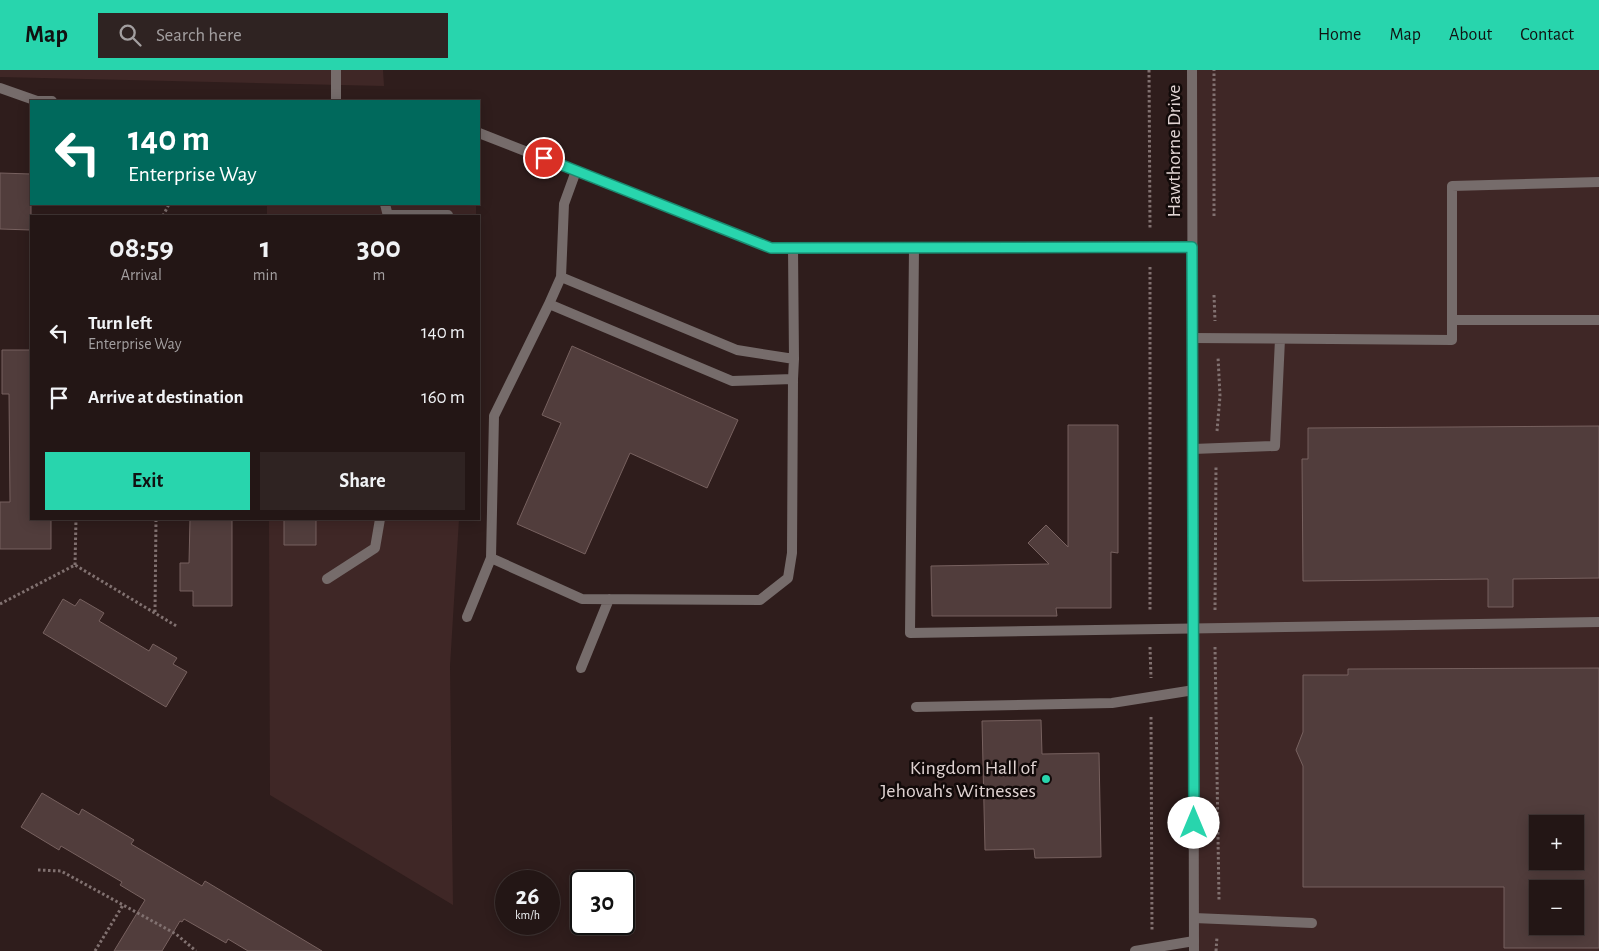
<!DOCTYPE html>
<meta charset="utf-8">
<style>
body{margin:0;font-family:"Alegreya Sans",sans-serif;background:#2f2322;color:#f1f3f6;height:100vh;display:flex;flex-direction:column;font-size:19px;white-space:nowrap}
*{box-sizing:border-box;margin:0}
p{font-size:16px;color:#a39fa0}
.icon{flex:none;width:28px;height:28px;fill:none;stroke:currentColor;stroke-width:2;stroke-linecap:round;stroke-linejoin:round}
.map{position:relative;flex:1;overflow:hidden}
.details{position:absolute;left:30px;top:145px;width:450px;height:305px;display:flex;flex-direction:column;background:#231615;border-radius:0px;box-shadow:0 2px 12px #0003,0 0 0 1px #403534}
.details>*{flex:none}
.guide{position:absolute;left:30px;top:30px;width:450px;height:105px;border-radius:0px;box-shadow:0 2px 12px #0003,0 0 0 1px #403534;background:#00695c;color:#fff;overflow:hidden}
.tools{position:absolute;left:1529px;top:745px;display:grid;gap:10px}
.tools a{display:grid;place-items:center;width:55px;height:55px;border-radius:0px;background:#231615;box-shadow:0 2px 12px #0003,0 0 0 1px #403534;font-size:25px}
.speed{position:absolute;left:495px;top:800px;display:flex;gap:10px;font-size:25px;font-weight:700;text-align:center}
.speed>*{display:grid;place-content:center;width:65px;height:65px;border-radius:50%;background:#231615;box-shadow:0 2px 12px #0003,0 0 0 1px #403534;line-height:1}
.speed small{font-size:12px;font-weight:400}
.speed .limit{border:2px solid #111;border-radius:8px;background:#fff;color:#111}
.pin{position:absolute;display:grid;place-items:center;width:42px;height:42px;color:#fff;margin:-21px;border:2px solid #fff;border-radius:50%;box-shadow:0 1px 5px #0007}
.me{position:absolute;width:55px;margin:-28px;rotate:0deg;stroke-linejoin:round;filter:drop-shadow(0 0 4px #0008)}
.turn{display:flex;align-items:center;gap:18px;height:105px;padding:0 15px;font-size:22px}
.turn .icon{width:65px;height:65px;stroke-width:2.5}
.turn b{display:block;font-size:35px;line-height:42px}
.eta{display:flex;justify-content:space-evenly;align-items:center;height:85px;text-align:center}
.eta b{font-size:30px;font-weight:600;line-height:35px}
.primary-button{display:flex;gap:10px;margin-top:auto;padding:10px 15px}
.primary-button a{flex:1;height:58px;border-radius:0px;background:#28d5ad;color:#111;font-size:20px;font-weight:600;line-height:58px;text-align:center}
.primary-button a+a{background:#2f2322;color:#f1f3f6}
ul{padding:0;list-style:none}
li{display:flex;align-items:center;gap:15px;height:65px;padding:0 15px}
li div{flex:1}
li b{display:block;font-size:19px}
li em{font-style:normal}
header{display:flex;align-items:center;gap:30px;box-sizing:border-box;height:70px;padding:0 25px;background:#28d5ad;color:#111}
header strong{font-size:24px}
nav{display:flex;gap:28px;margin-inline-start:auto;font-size:18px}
.search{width:350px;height:45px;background:#2f2322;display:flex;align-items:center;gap:12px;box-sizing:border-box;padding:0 18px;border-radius:0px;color:#a39fa0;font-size:19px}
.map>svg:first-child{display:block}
</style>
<header>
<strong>Map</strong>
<div class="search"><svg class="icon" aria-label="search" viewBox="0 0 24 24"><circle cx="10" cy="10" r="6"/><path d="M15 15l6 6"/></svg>Search here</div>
<nav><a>Home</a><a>Map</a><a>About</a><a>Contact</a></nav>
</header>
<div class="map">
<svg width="1599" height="881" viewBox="0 0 1599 881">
<rect width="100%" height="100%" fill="#2f1d1c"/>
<path fill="#3f2726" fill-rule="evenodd" d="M0 0H383L384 16 0 7Z
M1191 0H1599V881H1194ZM1538 754H1575V791H1538ZM1538 819H1575V856H1538Z
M267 134H476V146H267Z
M269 449H459L450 596 453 835 270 725Z"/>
<path fill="#513d3c" stroke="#77615f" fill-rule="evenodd" d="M0 103 31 104V160L0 159Z
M572 276 738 350 707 418 630 383 585 484 517 454 561 353 542 345Z
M2 280H31V449H51V479H0V432H10L9 324H2Z
M1068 355H1118V483L1111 482V538H1056L1057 546H932L931 496 1049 494 1028 473 1046 455 1068 477Z
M1599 356V508L1513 509V537H1488V509L1303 511 1302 389H1308V358Z
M190 449H232V536H193V521H180V493H189Z
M284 449H316V475H284Z
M63 529 75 536 80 529 104 543 99 551 149 581 153 574 177 588 173 594 187 602 166 637 43 563Z
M1599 598V878H1504V817H1303V696L1296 680 1303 662V605H1348V599ZM1538 754H1575V791H1538ZM1538 819H1575V856H1538Z
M1041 650 1042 684 1099 683 1101 787 1035 788 1034 779 985 780 982 651Z
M42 723 79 745 82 739 134 770 131 774 202 816 205 811 322 881H248L228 869 226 873 184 849 182 852 180 851 162 881H114L145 830 120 815 122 812 61 776 59 780 21 757Z"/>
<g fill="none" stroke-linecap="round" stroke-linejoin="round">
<path stroke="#817170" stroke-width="3" stroke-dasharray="2.5 2.5" stroke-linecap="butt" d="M1149 0 1150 158
M163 146 169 134
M1214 146V0
M1150 197V540
M1214 225 1215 251
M1217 361 1220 326 1218 287
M75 495 76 449
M0 534 75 495 178 557
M1215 540 1216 397
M155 542 156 449
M1150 577 1151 608
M1215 577 1219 830
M1151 647 1152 860
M38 800 61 801 176 864 196 881
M95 881 123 835
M1216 881 1217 867"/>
<path stroke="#766c6b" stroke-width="10" d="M336 0V31
M576 101 564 134 561 207 737 280 794 289 793 178
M385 134 388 146
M388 145H448
M914 178 910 563 1599 552
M561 207 549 234 732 311 793 309 794 289
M549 234 494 346 491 488 582 529 760 530 788 508 792 483 793 309
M1452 250H1599
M1192 268 1452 270V116L1599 112
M1193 379 1275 376 1280 269
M327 509 375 478 380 449
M467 547 491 488
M581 598 609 529
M916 637 1112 633 1194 620
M1194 848 1312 853
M1135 881 1194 871"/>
<path stroke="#766c6b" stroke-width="10" d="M1192 0 1194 881
M0 18 37 31H52
M479 63 771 178 1192 177"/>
</g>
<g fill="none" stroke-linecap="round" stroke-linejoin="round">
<g stroke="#1a8a70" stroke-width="12">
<path id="route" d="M544 88 771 178 1192 177 1194 753"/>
</g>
<use href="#route" stroke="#28d5ad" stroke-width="9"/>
</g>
<circle fill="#28d5ad" stroke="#120a09" stroke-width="2" cx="1046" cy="709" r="5"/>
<g text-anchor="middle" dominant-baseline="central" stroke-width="5" stroke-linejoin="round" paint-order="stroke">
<g font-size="20" fill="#e0d3d2" stroke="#120a09">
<text transform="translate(1174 81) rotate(-90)">Hawthorne Drive</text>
</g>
<g font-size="20" fill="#e0d3d2" stroke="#120a09" text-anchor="end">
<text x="1036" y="698">Kingdom Hall of<tspan x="1036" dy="23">Jehovah's Witnesses</tspan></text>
</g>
</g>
</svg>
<div class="tools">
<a>+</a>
<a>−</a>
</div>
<div class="speed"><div>26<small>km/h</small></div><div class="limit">30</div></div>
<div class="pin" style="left:544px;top:88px;background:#d93025"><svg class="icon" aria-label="arrive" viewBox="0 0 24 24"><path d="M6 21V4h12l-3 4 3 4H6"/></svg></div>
<svg class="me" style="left:1194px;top:753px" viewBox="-20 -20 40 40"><circle r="19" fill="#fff"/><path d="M0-13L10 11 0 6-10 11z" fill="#28d5ad"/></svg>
<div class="guide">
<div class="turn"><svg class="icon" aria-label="left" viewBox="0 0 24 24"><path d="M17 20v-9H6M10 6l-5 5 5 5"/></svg><div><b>140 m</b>Enterprise Way</div></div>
</div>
<section class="details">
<div class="eta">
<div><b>08:59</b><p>Arrival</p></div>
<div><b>1</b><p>min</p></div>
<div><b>300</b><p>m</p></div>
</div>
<ul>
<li><svg class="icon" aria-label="left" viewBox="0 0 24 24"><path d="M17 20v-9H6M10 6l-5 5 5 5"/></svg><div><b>Turn left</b><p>Enterprise Way</p></div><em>140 m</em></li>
<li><svg class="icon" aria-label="arrive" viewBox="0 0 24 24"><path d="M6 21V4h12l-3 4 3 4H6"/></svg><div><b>Arrive at destination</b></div><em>160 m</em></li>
</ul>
<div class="primary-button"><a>Exit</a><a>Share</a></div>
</section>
</div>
